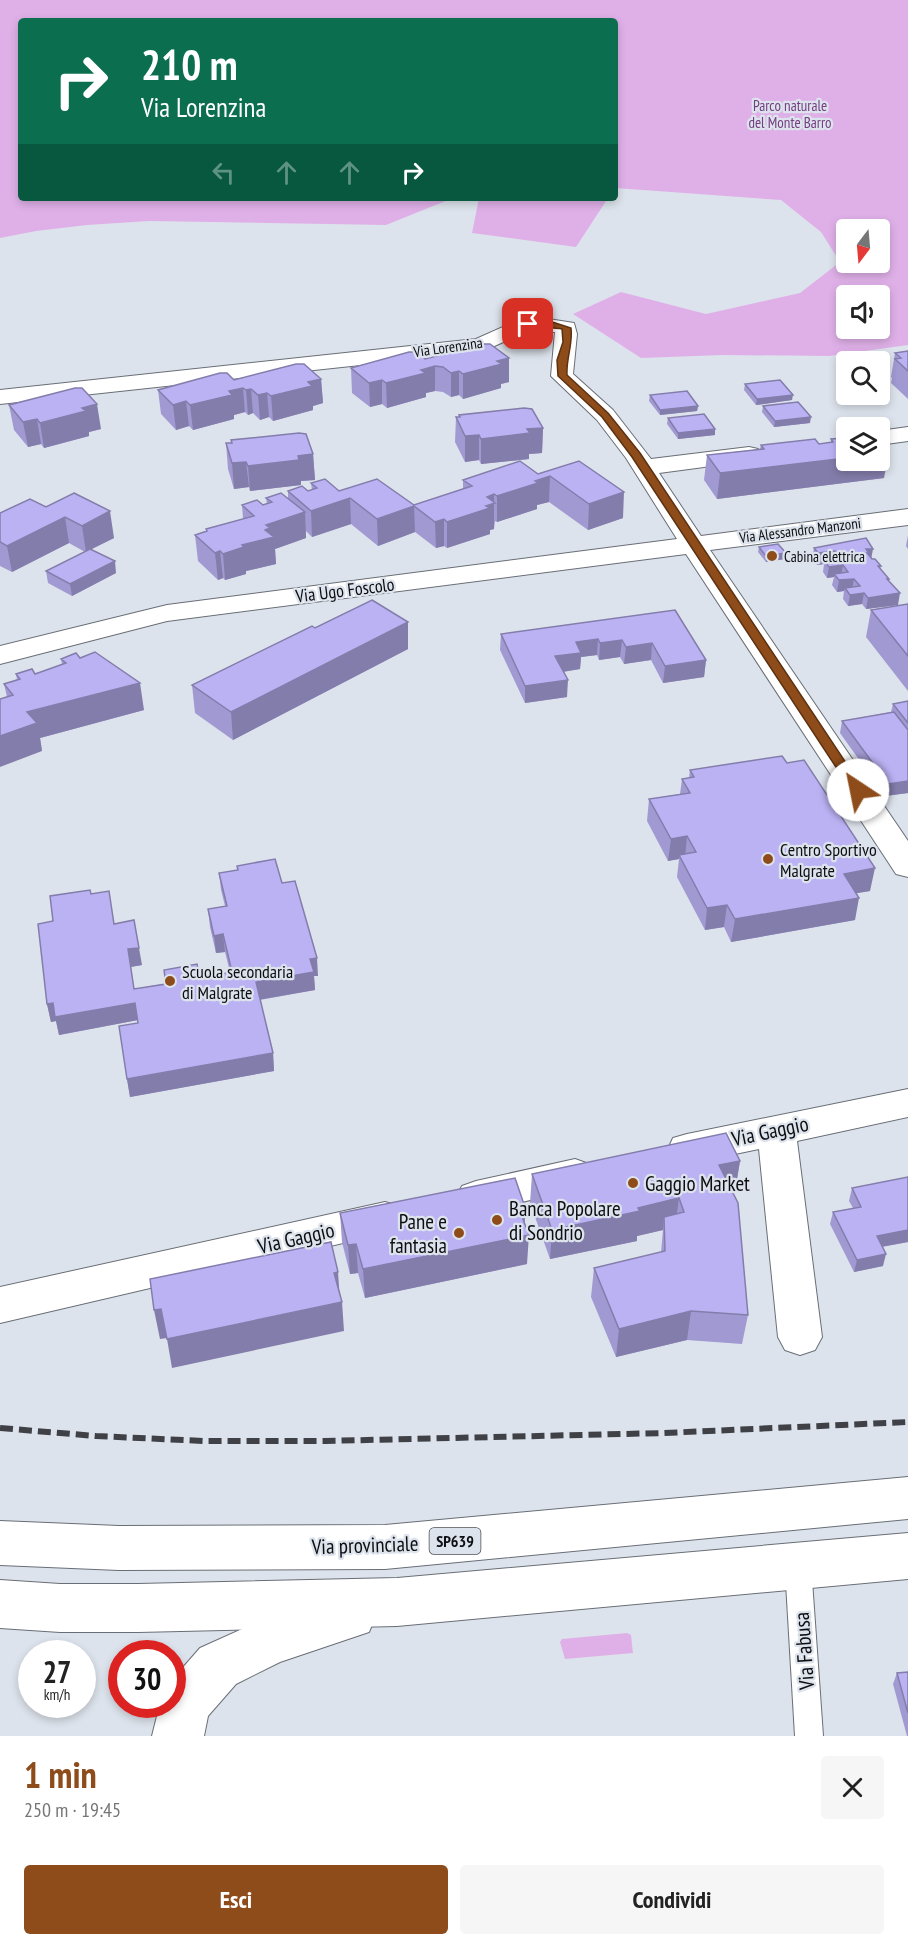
<!DOCTYPE html>
<html lang="it">
<meta charset="utf-8">
<style>
body{margin:0;font-family:"PT Sans Narrow",sans-serif;background:#f6f6f6;color:#222;height:100vh;display:flex;flex-direction:column;font-size:22px;white-space:nowrap}
*{box-sizing:border-box;margin:0}
p{font-size:20px;color:#767676}
.icon{flex:none;width:33px;height:33px;fill:none;stroke:currentColor;stroke-width:2;stroke-linecap:round;stroke-linejoin:round}
.map{position:relative;height:1736px;overflow:hidden}
.side{display:flex;flex-direction:column;background:#fff;flex:1}
.side>*{flex:none}
.guide{position:absolute;left:18px;top:18px;width:600px;height:183px;border-radius:6px;box-shadow:0 3px 9px #0003;background:#0b6e4f;color:#fff;overflow:hidden}
.needle{width:39px;rotate:196deg}
.controls{position:absolute;left:836px;top:219px;display:grid;gap:12px}
.controls a{display:grid;place-items:center;width:54px;height:54px;border-radius:6px;background:#fff;box-shadow:0 3px 9px #0003;font-size:30px}
.speed{position:absolute;left:18px;top:1640px;display:flex;gap:12px;font-size:30px;font-weight:700;text-align:center}
.speed>*{display:grid;place-content:center;width:78px;height:78px;border-radius:50%;background:#fff;box-shadow:0 3px 9px #0003;line-height:1}
.speed small{font-size:15px;font-weight:400}
.speed .limit{border:9px solid #d22;background:#fff;color:#111}
.pin{position:absolute;display:grid;place-items:center;width:51px;height:51px;color:#fff;margin:-26px;border-radius:12px;box-shadow:0 3px 9px #0006}
.me{position:absolute;width:66px;margin:-33px;rotate:326deg;stroke-linejoin:round;filter:drop-shadow(0 0 4px #0008)}
.turn{display:flex;align-items:center;gap:21px;height:126px;padding:0 24px;font-size:27px}
.turn .icon{width:78px;height:78px;stroke-width:2.5}
.turn b{display:block;font-size:42px;line-height:51px}
.lanes{display:flex;align-items:center;height:57px;padding:0 24px;background:#0003;justify-content:center;gap:30px;direction:ltr}
.lanes .off{opacity:.35}
.round{display:grid;place-items:center;flex:none;width:63px;height:63px;border-radius:6px;background:#f6f6f6}
.head{display:flex;align-items:center;justify-content:space-between;height:102px;padding:0 24px}
h1{font-size:36px;font-weight:600;line-height:45px;color:#8e4c1b}
.button{display:flex;gap:12px;margin-top:auto;padding:12px 24px}
.button a{flex:1;height:69px;border-radius:6px;background:#8e4c1b;color:#fff;font-size:24px;font-weight:600;line-height:69px;text-align:center}
.button a+a{background:#f6f6f6;color:#222}
.map>svg:first-child{display:block}
</style>
<div class="map">
<svg width="908" height="1736" viewBox="0 0 908 1736">
<rect width="100%" height="100%" fill="#dde3ec"/>
<path fill="#dfb0e8" fill-rule="evenodd" d="M0 0H908V345L829 356 723 355 641 358 573 314 621 292 706 314 800 293 840 262 821 232 781 200 615 188V21H21V198H453L386 225 149 221 87 225 36 231 0 238ZM846 230H879V262H846ZM846 296H879V328H846Z
M479 198H608L576 247 472 233Z
M627 1633 631 1635 633 1653 565 1659 560 1642 562 1639Z"/>
<g fill="none" stroke-linecap="round" stroke-linejoin="round">
<g stroke="#696e76" stroke-width="2">
<path id="service" d="M798 1554 807 1557 811 1566 823 1736H795L785 1566 789 1557Z"/>
</g>
<g stroke="#696e76" stroke-width="2">
<path id="minor" d="M542 318 574 323 577 334 573 374 613 410 651 459 749 447 758 449 761 454 758 459 749 461 659 473 701 536 908 509V525L710 550 908 841V877L896 874 686 554 167 621 0 664V646L167 605 677 539 626 458 597 420 551 376 555 332H526L481 352 0 404V390L476 339 514 322Z
M908 427V441L879 445V431Z
M908 1089V1117L797 1141 822 1337 815 1350 800 1355 785 1350 778 1337 759 1149 687 1164 673 1160 668 1149 673 1138 687 1134Z
M575 1159 589 1164 595 1175 589 1186 476 1213 462 1208 456 1197 462 1186 476 1181Z
M385 1202 399 1206 405 1218 399 1230 0 1323V1287Z
M352 1591 369 1598 376 1615 369 1632 280 1662 236 1684 208 1716 204 1736H152L160 1704H172V1680L200 1648 271 1616Z"/>
</g>
<g stroke="#696e76" stroke-width="2">
<path id="primary" d="M908 1477V1519L385 1569 119 1570 0 1565V1521L119 1526 385 1525Z
M908 1533V1579L397 1626 138 1632H60L0 1628V1580L60 1584H138L397 1578Z"/>
</g>
<use href="#service" fill="#fff" fill-rule="evenodd"/>
<use href="#minor" fill="#fff" fill-rule="evenodd"/>
<use href="#primary" fill="#fff" fill-rule="evenodd"/>
<path stroke="#3f4146" stroke-width="6" stroke-dasharray="13 6" stroke-linecap="butt" d="M0 1428 96 1436 205 1441H325L664 1433 908 1422"/>
</g>
<path fill="#a199d2" d="M908 351V399L891 383 892 378 891 377 895 353Z
M425 359 509 382 501 384V388L463 399 459 395 451 397 443 392 435 391 426 393V397L387 408 382 404 370 407 352 393 351 368Z
M321 379 323 403 313 406V410L273 421 269 417 260 420 253 413 248 415 245 412 234 415V419L193 430 189 426 176 430 161 414 158 390 234 380Z
M745 384 792 400 756 405 744 390Z
M650 395 698 406 697 411 660 415 649 401Z
M9 405 101 429 89 432V436L44 448 41 444 28 447 14 430Z
M763 406 810 423 774 427 762 412Z
M459 415 543 428 542 453 529 454V459L481 464 479 460 465 462 455 442 456 417H459Z
M668 418 715 435 678 439 667 424Z
M831 439 884 478 717 499 704 480 707 455 760 449 761 445 819 444 831 442Z
M231 440 313 454 315 480 301 481V485L250 491 249 487 234 489 228 469 226 443H231Z
M579 461 623 518 588 530 549 502 537 505V509L497 522 495 521 494 529 490 530V534L447 548 444 546 436 548 415 532 378 546 351 524 312 537 306 531V538L275 549 276 564 246 571V574L225 580 223 578 218 580 198 561 195 535 206 531V529L243 519 242 505H263L267 504 266 498 288 499V491H308L312 490 311 483 339 491 414 505 463 489V480L538 474Z
M46 507 114 538 91 549 116 573 72 596 48 583 46 571 85 552 69 543 12 572 0 566V513Z
M908 535V549L906 546Z
M759 547 785 559 766 562 758 552Z
M814 548 871 559 881 566 880 569 889 579V581L898 605 866 609 862 604 848 606 843 599 844 591 837 592 832 585 834 577 827 578 823 572 824 564 817 565 812 559Z
M908 604V691L866 637 871 610Z
M675 610 706 660 704 677 663 683 651 660 624 664 620 657 599 660 597 655 581 657 580 669 563 672 567 697 525 703 500 650 501 634Z
M315 628 408 649 233 740 195 713 192 685Z
M80 658 144 710 40 738 42 751 7 697 4 684 17 680 16 674H35L62 664 61 659Z
M908 701V793L885 796 840 733 842 721 891 712 893 704Z
M690 770 870 891 856 893 855 920 731 942 724 927 705 930 677 877 679 859 668 861 647 821 649 799 680 794 682 779 689 778Z
M237 866 282 883 318 976H314L315 990 260 1000 273 1053 274 1071 130 1097 127 1079 138 1023V1020L59 1035 56 1021 51 1022 47 1004 53 921 91 894 114 923 142 965 131 967 134 989 230 972 225 952 216 953 210 927 208 909 225 906 221 890 219 873 237 870Z
M740 1161 735 1191H732L748 1315 742 1344 687 1340 616 1357 591 1297 594 1268 661 1252 663 1230 637 1236V1241L550 1259 530 1203 532 1174Z
M908 1178V1242L882 1247 883 1266 854 1272 830 1224 833 1212 853 1208 849 1201 852 1188Z
M525 1207V1224L527 1264 365 1298 358 1273 350 1274 342 1242 340 1213Z
M908 1672V1736H907L893 1684 897 1673Z"/>
<path fill="#837dab" d="M509 358V382L501 384V388L463 399V374L497 361Z
M435 366V391L426 393V397L387 408 386 383 421 370Z
M459 371V395L451 397V373Z
M321 379 323 403 313 406V410L273 421 271 396 308 382Z
M382 380V404L370 407 369 383Z
M243 388 245 412 234 415V419L193 430 190 405 229 391Z
M251 389 253 413 248 415 246 390Z
M267 393 269 417 260 420 258 395Z
M793 395 792 400 756 405 757 399Z
M186 401 189 426 176 430 173 405Z
M97 404 101 429 89 432V436L44 448 40 423 82 408Z
M698 406 697 411 660 415V410Z
M811 417 810 423 774 427 775 421Z
M37 419 41 444 28 447 23 422Z
M543 428 542 453 529 454V459L481 464V439L527 429Z
M715 429V435L678 439V433Z
M479 435V460L465 462V436Z
M889 452 884 478 717 499 720 473 846 458V460H879V454Z
M313 454 315 480 301 481V485L250 491 248 466 298 456Z
M246 462 249 487 234 489 232 463Z
M550 476 549 502 537 505V509L497 522V496Z
M624 492 623 518 588 530 589 504Z
M494 494V529L490 530V534L447 548V522L487 497Z
M350 498 351 524 312 537 311 511Z
M414 506 415 532 378 546 377 519Z
M110 511 114 538 86 552 82 526Z
M305 512 306 538 275 549 276 564 246 571V574L225 580 223 554 242 545 265 530 266 525Z
M65 517 69 543 12 572 7 546Z
M444 519V546L436 548 435 522Z
M866 549H873L871 560H868Z
M220 551 223 578 218 580 215 553Z
M835 551 833 563 824 561V564L817 565 818 553Z
M786 553 785 559 766 562V556Z
M115 561 116 573 72 596 70 584Z
M843 565 841 577 834 574V577L827 578 829 567Z
M854 579 852 590 845 588 844 591 837 592 839 580Z
M864 593 862 604 848 606 850 595Z
M900 593 898 605 866 609 868 598Z
M408 622V649L233 740 231 712Z
M598 639 597 655 581 657 580 669 555 673V656L576 642Z
M622 640 620 657 599 660 600 643Z
M652 643 651 660 624 664 626 647Z
M706 660 704 677 663 683 665 666Z
M568 680 567 697 525 703V686Z
M140 683 144 710 40 738 42 751 0 767V736L27 712Z
M908 781V793L885 796 888 784Z
M687 836 685 858 679 855V859L668 861 671 839Z
M875 868 870 891 840 896 844 874Z
M859 898 855 920 731 942 735 919Z
M727 905 724 927 705 930 707 908Z
M223 934 225 952 216 953 214 936Z
M139 948 142 965 130 967 128 949Z
M317 958 318 976H314L315 990 257 1000 256 982 310 959Z
M53 1003H135L138 1020 59 1035 56 1021 51 1022 47 1004Z
M273 1053 274 1071 130 1097 127 1079Z
M740 1161 735 1191 715 1195 719 1165Z
M679 1198 675 1227 664 1217 663 1230 637 1236V1241L550 1259 552 1230Z
M525 1207 524 1236 529 1235 527 1264 365 1298 363 1269 519 1209Z
M908 1230V1242L874 1248 877 1236Z
M356 1244 358 1273 350 1274 348 1245Z
M886 1254 883 1266 854 1272 857 1260Z
M338 1272 340 1301 334 1273Z
M342 1302 344 1331 172 1368 167 1339Z
M161 1309 167 1338 160 1339 154 1310Z
M691 1311 687 1340 616 1357 619 1329Z"/>
<path fill="#bbb2f4" stroke="#837dab" stroke-width="1.5" d="M483 344H490L509 358 497 361 502 364 463 374 459 371 451 373 443 367 435 366 421 370 426 373 386 383 382 380 369 383 351 368 409 352H416L425 359Z
M908 351V371L895 359 901 358 895 353Z
M296 364H304L321 379 308 382 312 386 271 396 267 393 258 395 251 389 246 390 243 388 229 391 232 395 190 405 186 401 173 405 158 390 220 373H227L234 380Z
M780 380 793 395 757 399 745 384Z
M75 388H82L97 404 82 408 86 411 40 423 37 419 23 422 9 405Z
M687 391 698 406 660 410 650 395Z
M798 402 811 417 775 421 763 406Z
M524 408 532 409 543 428 527 429 530 433 481 439 479 435 465 436 456 417H460L459 415Z
M704 414 715 429 678 433 668 418Z
M299 433 306 434 313 454 298 456 299 460 248 466 246 462 232 463 226 443H232L231 440Z
M846 438V458L720 473 707 455 764 449 761 445 815 439 819 444 833 442 831 439Z
M879 441 889 452 879 454Z
M520 461 538 474 579 461 624 492 589 504 550 476 535 481 538 483 497 496 494 494 487 497 495 503 486 506 490 508 447 522 444 519 435 522 414 506 377 519 350 498 311 511 288 491 302 486 308 491 317 488 311 483 325 479 339 491 377 479 414 505 472 486 463 480Z
M74 493 110 511 82 526 65 517 7 546 0 542V513L30 499 46 507Z
M281 493 305 512 266 525 270 528 265 530 274 537 242 545 244 547 223 554 220 551 215 553 195 535 207 531 206 529 254 516 242 505 257 500 263 505 272 502 266 498Z
M866 538 873 549H866L869 553H867L872 559H875L881 566H878L889 579H887L900 593 868 598 864 593 850 595 845 588 860 586 854 579 839 580 834 574 848 572 843 565 829 567 824 561 840 559 835 551 818 553 814 548Z
M778 544 786 553 766 556 759 547Z
M90 549 115 561 70 584 46 571Z
M372 600 408 622 231 712 192 685 312 626 315 628Z
M908 604V656L871 610Z
M675 610 706 660 665 666 652 643 626 647 622 640 600 643 598 639 576 642 581 653 555 656 568 680 525 686 501 634Z
M95 652 140 683 27 712 37 723 0 736V699L13 695 4 684 20 679 16 674 32 669 35 674 66 663 61 659 76 653 80 658Z
M908 701V723L893 704Z
M894 712 908 730V781L888 784 842 721Z
M782 756 787 763 804 760 875 868 844 874 859 898 735 919 727 905 707 908 679 855 696 852 687 836 671 839 649 799 690 793 682 779 694 777 690 770Z
M275 859 282 883 295 881 317 958 310 959 314 972 256 982 273 1053 127 1079 119 1026 138 1023 135 1003 55 1017 53 1003 47 1004 38 924 53 921 50 896 90 890 91 894 109 891 114 924 134 920 139 948 128 949 134 989 166 984 164 970 197 964 200 978 232 972 223 934 214 936 208 909 227 906 219 873 238 870 237 866Z
M726 1133 740 1161 719 1165 738 1203 748 1315 691 1311 619 1329 594 1268 665 1251 664 1217 684 1212 679 1198 638 1208 640 1211 552 1230 532 1174Z
M908 1177V1230L877 1236 886 1254 857 1260 833 1212 861 1207 852 1188Z
M515 1178 525 1207 519 1209 529 1235 363 1269 356 1244 348 1245 340 1213Z
M331 1242 338 1272 334 1273 342 1302 167 1339 161 1309 154 1310 150 1279Z
M908 1672V1713L897 1673Z"/>
<path fill="#8e4c1b" stroke="#5c3112" stroke-width="1.5" d="M546 320 571 328C573 345 566 358 567 375L608 413 640 453 864 790 862 793H853L632 457 602 417 558 376 557 360 563 342 562 329C551 327 529 327 523 324L528 321Z"/>
<g fill="#8e4c1b" stroke="#dde3ec" stroke-width="2">
<circle cx="772" cy="556" r="6"/>
<circle cx="768" cy="859" r="6"/>
<circle cx="170" cy="981" r="6"/>
<circle cx="633" cy="1183" r="6"/>
<circle cx="497" cy="1220" r="6"/>
<circle cx="459" cy="1233" r="6"/>
</g>
<g text-anchor="middle" dominant-baseline="central" stroke-width="4.5" stroke-linejoin="round" paint-order="stroke">
<g font-size="15" fill="#753c80" stroke="#dde3ec">
<text x="790" y="105">Parco naturale<tspan x="790" dy="17">del Monte Barro</tspan></text>
</g>
<g font-size="15" fill="#0c0e11" stroke="#dde3ec">
<text transform="translate(448 347) rotate(-8)">Via Lorenzina</text>
<text transform="translate(800 530) rotate(-7)">Via Alessandro Manzoni</text>
</g>
<g font-size="15" fill="#0c0e11" stroke="#dde3ec" text-anchor="start">
<text x="784" y="556">Cabina elettrica</text>
</g>
<rect fill="#dde3ec" stroke="#4b4e53" stroke-width="1.5" x="429.5" y="1528" width="51" height="26" rx="4.5"/>
<g font-size="16" font-weight="bold" fill="#0c0e11">
<text x="455" y="1541">SP639</text>
</g>
<g font-size="18" fill="#0c0e11" stroke="#dde3ec">
<text transform="translate(345 590) rotate(-7)">Via Ugo Foscolo</text>
</g>
<g font-size="18" fill="#0c0e11" stroke="#dde3ec" text-anchor="start">
<text x="780" y="849">Centro Sportivo<tspan x="780" dy="21">Malgrate</tspan></text>
<text x="182" y="971">Scuola secondaria<tspan x="182" dy="21">di Malgrate</tspan></text>
</g>
<g font-size="21" fill="#0c0e11" stroke="#dde3ec">
<text transform="translate(770 1131) rotate(-12)">Via Gaggio</text>
<text transform="translate(296 1238) rotate(-13)">Via Gaggio</text>
<text transform="translate(365 1545) rotate(-2)">Via provinciale</text>
<text transform="translate(804 1651) rotate(-94)">Via Fabusa</text>
</g>
<g font-size="21" fill="#0c0e11" stroke="#dde3ec" text-anchor="start">
<text x="645" y="1183">Gaggio Market</text>
<text x="509" y="1208">Banca Popolare<tspan x="509" dy="24">di Sondrio</tspan></text>
<text x="447" y="1221" text-anchor="end">Pane e<tspan x="447" dy="24">fantasia</tspan></text>
</g>
</g>
</svg>
<div class="controls">
<a><svg class="needle" viewBox="-14 -14 28 28"><path d="M0-13l5 13h-10z" fill="#e53935"/><path d="M0 13l5-13h-10z" fill="#767676"/></svg></a>
<a><svg class="icon" aria-label="sound" viewBox="0 0 24 24"><path d="M4 9h4l5-4v14l-5-4H4zM17 9q2 3 0 6"/></svg></a>
<a><svg class="icon" aria-label="search" viewBox="0 0 24 24"><circle cx="10" cy="10" r="6"/><path d="M15 15l6 6"/></svg></a>
<a><svg class="icon" aria-label="layers" viewBox="0 0 24 24"><path d="M12 4l9 5-9 5-9-5zM3 14l9 5 9-5"/></svg></a>
</div>
<div class="speed"><div>27<small>km/h</small></div><div class="limit">30</div></div>
<div class="pin" style="left:528px;top:324px;background:#d93025"><svg class="icon" aria-label="arrive" viewBox="0 0 24 24"><path d="M6 21V4h12l-3 4 3 4H6"/></svg></div>
<svg class="me" style="left:858px;top:790px" viewBox="-20 -20 40 40"><circle r="19" fill="#fff"/><path d="M0-13L10 11 0 6-10 11z" fill="#8e4c1b"/></svg>
<div class="guide">
<div class="turn"><svg class="icon" aria-label="right" viewBox="0 0 24 24"><path d="M7 20v-9h11M14 6l5 5-5 5"/></svg><div><b>210 m</b>Via Lorenzina</div></div>
<div class="lanes"><svg class="icon off" aria-label="left" viewBox="0 0 24 24"><path d="M17 20v-9H6M10 6l-5 5 5 5"/></svg><svg class="icon off" aria-label="ahead" viewBox="0 0 24 24"><path d="M12 20V5M6 11l6-6 6 6"/></svg><svg class="icon off" aria-label="ahead" viewBox="0 0 24 24"><path d="M12 20V5M6 11l6-6 6 6"/></svg><svg class="icon" aria-label="right" viewBox="0 0 24 24"><path d="M7 20v-9h11M14 6l5 5-5 5"/></svg></div>
</div>
</div>
<section class="side">
<div class="head"><div><h1>1 min</h1><p>250 m · 19:45</p></div><a class="round"><svg class="icon" aria-label="close" viewBox="0 0 24 24"><path d="M6 6l12 12M18 6L6 18"/></svg></a></div>
<div class="button"><a>Esci</a><a>Condividi</a></div>
</section>
